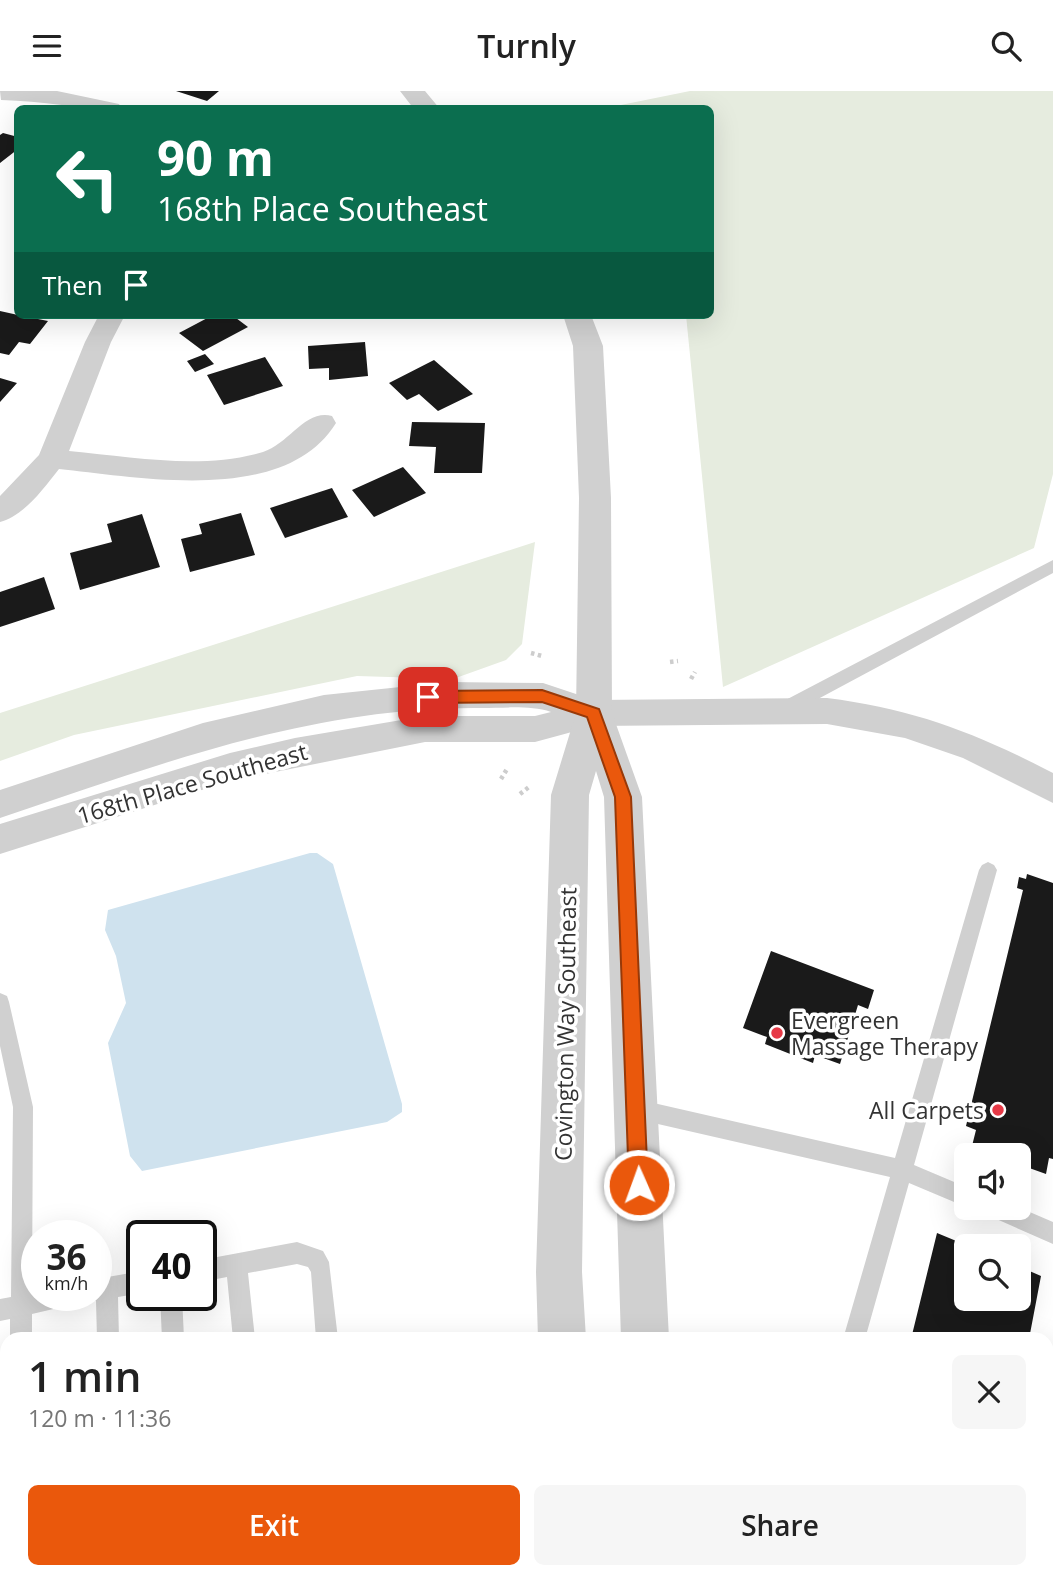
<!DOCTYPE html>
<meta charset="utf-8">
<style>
body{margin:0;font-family:"Open Sans",sans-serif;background:#f6f6f6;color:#222;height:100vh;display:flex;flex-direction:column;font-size:26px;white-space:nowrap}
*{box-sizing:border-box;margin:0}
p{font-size:23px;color:#767676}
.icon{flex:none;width:38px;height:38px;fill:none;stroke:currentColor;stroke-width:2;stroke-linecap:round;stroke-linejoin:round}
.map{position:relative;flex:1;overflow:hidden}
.panel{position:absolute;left:0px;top:1241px;width:1054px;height:247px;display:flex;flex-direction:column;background:#fff;border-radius:21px 21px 0 0;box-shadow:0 7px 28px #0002}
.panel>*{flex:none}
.banner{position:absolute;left:14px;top:14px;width:700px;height:214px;border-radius:10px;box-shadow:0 7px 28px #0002;background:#0b6e4f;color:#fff;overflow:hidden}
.buttons{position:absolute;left:954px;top:1052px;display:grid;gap:14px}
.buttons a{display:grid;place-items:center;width:77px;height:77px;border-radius:10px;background:#fff;box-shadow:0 7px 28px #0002;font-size:35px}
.speed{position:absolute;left:21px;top:1129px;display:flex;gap:14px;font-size:35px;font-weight:700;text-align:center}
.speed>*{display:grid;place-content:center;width:91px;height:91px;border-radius:50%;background:#fff;box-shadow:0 7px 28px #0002;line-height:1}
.speed small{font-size:18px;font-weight:400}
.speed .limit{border:4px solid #111;border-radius:10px;background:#fff;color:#111}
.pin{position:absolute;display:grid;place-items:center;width:60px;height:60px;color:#fff;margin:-30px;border-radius:14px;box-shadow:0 4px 10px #0006}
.me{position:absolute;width:77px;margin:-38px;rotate:358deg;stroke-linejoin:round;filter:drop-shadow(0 0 5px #0008)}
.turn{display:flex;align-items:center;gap:24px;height:147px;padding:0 28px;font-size:32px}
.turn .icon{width:91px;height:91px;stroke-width:2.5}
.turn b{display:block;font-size:49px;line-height:60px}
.then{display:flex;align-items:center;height:66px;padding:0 28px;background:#0003;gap:14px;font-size:26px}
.round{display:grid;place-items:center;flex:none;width:74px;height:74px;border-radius:10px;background:#f6f6f6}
.summary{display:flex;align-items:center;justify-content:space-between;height:119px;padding:0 28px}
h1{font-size:42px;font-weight:600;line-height:52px}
.primary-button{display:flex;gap:14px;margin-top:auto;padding:14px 28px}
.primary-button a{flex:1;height:80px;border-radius:10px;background:#ea580c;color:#fff;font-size:28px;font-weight:600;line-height:80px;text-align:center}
.primary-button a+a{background:#f6f6f6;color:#222}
header{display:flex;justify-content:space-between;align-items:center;height:91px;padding:0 28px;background:#fff;font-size:32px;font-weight:600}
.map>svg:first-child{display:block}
</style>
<header><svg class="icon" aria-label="menu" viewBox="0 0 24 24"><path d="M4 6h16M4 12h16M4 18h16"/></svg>Turnly<svg class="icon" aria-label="search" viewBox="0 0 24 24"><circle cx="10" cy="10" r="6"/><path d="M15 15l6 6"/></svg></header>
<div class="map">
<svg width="1053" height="1486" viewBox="0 0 1053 1486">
<rect width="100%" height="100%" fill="#fff"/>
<path fill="#e6ecdf" d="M690 0H1053V383L1034 457 723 596 686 224H710V18L606 17Z
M535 451 522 553 506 569 453 588 357 585 74 644 0 670V622Z"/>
<path fill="#cfe2ee" d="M310 762H317L333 773 402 1013V1021L387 1031 142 1080 130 1065 108 952 126 912 116 865 105 839 108 819Z"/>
<path fill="#1a1a1a" d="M176 0H219L207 10Z
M3 42 18 46V58L0 72V44Z
M0 220 18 224 48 230 30 253 19 251 9 264 0 262Z
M213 224H232L248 236 203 260 179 242Z
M365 251 368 285 329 289V277L309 278 308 255Z
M205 263 214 273 195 281 187 270Z
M265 266 283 295 224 314 207 284Z
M434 269 473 303 438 320 419 303 407 309 389 292Z
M0 287 17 292 0 311Z
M412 331 485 332 482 382H434L436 356 409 355Z
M403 376 426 402 374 426 352 399Z
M332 397 348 426 285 447 270 417Z
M241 422 255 464 190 481 181 448 202 443 199 433Z
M142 423 160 476 80 499 70 462 112 451 107 433Z
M44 486 55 518 0 536V501Z
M1027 783 1053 792V1068L1049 1067 1046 1083 1018 1073V1064H996L972 1055 976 1039 966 1035 1023 799 1017 797 1019 786 1026 788Z
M771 860 874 899 868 918 858 914 840 973 815 964 813 972 765 953 767 946 743 937Z
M937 1142 966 1154V1208H1018V1175L1041 1185 1029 1248H911Z
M78 1480H366L367 1486H78Z
M854 1480H983L982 1486H853Z"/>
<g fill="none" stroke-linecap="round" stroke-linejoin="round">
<path stroke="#cdcdcd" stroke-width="4.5" stroke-dasharray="3.5 3.5" stroke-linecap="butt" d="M531 562 542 565
M670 571 678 570
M691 588 695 581
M501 688 507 678
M520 703 529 696"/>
<path fill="#d0d0d0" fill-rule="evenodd" d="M1053 469V482L790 623H778L776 618 778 613Z
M988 771 994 774 997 779 914 1074 966 1096V1116L909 1092 865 1248H843L890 1086 636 1028 629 1025 626 1018 629 1011 636 1008 895 1067 979 779 982 774Z
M0 902 7 905 9 911 33 1016 32 1201 37 1200V1204H82L79 1212 32 1223V1248H10V1228L0 1230V1208L11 1206 13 1016 0 955Z
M982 1116H1018L1053 1131V1153L985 1123Z
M297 1151 323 1160 329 1171 338 1248H316L311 1181 308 1176 297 1173 248 1182 255 1248H233L227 1186 201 1191V1169Z
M142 1180V1202L118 1206 119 1248H97L96 1210 87 1204H96V1188Z
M160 1204H182L184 1248H162Z
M7 1471V1480H27V1486H3Z
M777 1480H801L799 1486H775Z"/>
<path fill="#d0d0d0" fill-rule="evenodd" d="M0 0H57L119 13 122 18C81 18 42 10 1 9Z
M99 224H125L111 251 69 360C133 366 201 379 263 361 289 353 305 318 332 325L336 332C285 415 139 386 59 378 43 398 25 424 0 431V405L39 364 85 251Z
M448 591 543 592 594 609 827 607C914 618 976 642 1053 682V712L963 667 905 647 827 633 594 635 535 651H425L230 690 0 763V733L230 662 295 647 425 625H535L551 621C530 614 503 617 482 617 313 615 157 674 0 727V699L203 632 324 604Z"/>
<path fill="#d0d0d0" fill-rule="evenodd" d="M400 0H425L440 18H414Z
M563 224H591L603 255 611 407 612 622 642 706 669 1248H621L604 706 596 680 589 704 582 1181 586 1248H538L536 1181 551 704 576 622 579 407 573 255Z
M547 1480H680V1486H547Z"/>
</g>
<path fill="#ea580c" stroke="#983908" stroke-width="2" d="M542 599 599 618 631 706 648 1094 645 1101 639 1104 632 1101 629 1094 615 706 587 626 542 611 428 612 420 606 428 600Z"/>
<g fill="#e63946" stroke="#fff" stroke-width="2.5">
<circle cx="777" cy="942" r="7"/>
<circle cx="998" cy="1019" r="7"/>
</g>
<g text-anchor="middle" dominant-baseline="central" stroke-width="7" stroke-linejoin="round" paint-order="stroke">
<g font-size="23" fill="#333" stroke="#fff">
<text transform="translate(192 692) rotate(-16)">168th Place Southeast</text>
<text transform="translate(565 933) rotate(-89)">Covington Way Southeast</text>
</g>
<g font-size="23" fill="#333" stroke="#fff" text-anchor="start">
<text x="791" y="929">Evergreen<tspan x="791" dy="26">Massage Therapy</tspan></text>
<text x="984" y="1019" text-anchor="end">All Carpets</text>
</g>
</g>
</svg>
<div class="buttons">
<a><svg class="icon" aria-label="sound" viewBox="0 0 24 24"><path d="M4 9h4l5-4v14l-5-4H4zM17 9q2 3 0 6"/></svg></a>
<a><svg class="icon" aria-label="search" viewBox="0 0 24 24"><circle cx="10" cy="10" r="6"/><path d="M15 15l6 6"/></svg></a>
</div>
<div class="speed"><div>36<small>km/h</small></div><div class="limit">40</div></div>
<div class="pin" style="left:428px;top:606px;background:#d93025"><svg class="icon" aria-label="arrive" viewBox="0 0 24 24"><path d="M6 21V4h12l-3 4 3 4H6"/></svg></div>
<svg class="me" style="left:639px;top:1094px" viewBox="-20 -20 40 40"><circle r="17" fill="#ea580c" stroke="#fff" stroke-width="3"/><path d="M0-11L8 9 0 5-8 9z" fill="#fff"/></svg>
<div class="banner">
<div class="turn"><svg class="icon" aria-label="left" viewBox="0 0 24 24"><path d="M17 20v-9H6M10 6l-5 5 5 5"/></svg><div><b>90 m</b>168th Place Southeast</div></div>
<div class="then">Then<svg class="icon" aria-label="arrive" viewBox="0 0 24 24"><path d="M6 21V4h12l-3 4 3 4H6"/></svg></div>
</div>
<section class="panel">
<div class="summary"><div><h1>1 min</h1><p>120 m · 11:36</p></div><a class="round"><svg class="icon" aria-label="close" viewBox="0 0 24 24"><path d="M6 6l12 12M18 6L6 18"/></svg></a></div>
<div class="primary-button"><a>Exit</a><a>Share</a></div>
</section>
</div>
